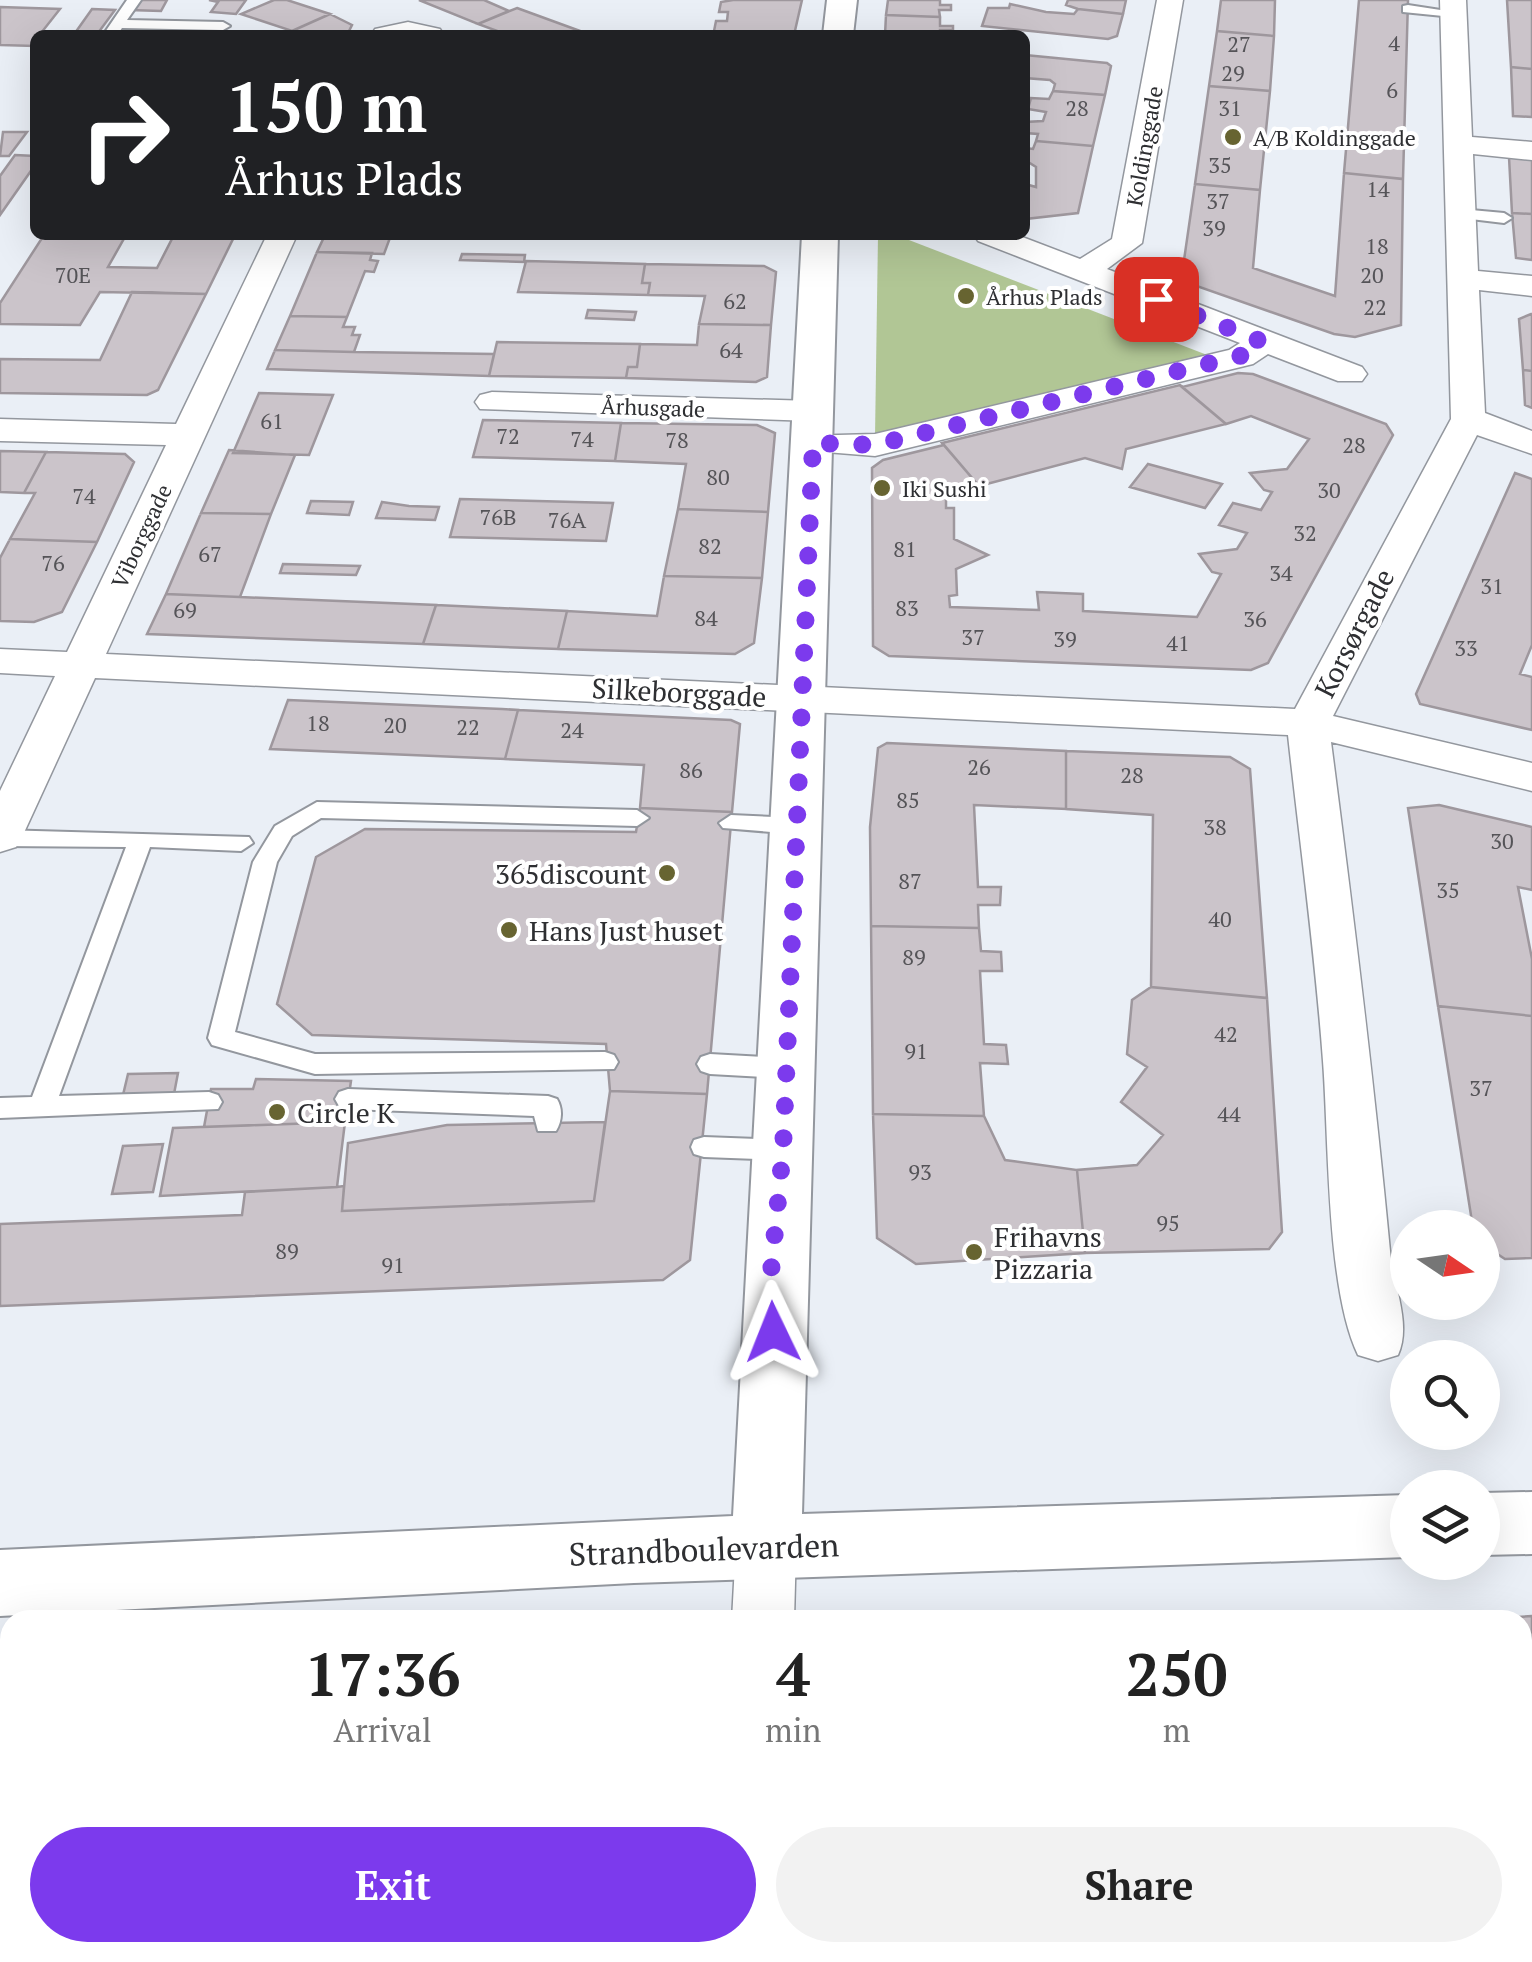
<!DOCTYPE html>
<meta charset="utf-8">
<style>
body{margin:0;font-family:"PT Serif",serif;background:#f2f2f2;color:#222;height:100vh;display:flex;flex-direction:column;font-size:38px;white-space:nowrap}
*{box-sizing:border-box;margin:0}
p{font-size:32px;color:#767676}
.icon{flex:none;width:55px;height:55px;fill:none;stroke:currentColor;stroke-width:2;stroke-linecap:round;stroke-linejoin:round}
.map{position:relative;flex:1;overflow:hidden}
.panel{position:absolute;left:0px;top:1610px;width:1532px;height:352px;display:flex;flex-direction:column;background:#fff;border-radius:30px 30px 0 0;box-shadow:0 10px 40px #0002}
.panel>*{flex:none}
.top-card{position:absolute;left:30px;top:30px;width:1000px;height:210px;border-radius:15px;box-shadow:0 10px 40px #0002;background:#202124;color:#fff;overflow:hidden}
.needle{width:65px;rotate:103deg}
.controls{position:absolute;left:1390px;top:1210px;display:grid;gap:20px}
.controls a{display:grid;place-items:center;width:110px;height:110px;border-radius:50%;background:#fff;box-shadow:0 10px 40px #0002;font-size:50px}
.pin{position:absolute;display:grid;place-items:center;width:85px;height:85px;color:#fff;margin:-42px;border-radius:20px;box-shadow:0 5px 15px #0006}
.me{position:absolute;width:110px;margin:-55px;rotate:358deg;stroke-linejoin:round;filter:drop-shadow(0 0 8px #0008)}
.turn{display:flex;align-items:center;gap:35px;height:210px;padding:0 30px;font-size:45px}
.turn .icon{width:130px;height:130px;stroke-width:2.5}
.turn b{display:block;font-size:70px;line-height:85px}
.eta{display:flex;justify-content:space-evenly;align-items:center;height:170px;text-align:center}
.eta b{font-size:60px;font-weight:700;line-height:70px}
.cta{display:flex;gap:20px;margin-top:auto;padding:20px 30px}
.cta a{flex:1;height:115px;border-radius:60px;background:#7c3aed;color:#fff;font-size:40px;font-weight:700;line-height:115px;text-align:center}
.cta a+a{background:#f2f2f2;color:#222}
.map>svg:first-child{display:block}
</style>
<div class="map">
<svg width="1532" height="1962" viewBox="0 0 1532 1962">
<rect width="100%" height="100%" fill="#eaeff6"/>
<path fill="#b1c695" d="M878 235H896L1215 358 875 437Z"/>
<path fill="#cbc4ca" stroke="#9e979d" stroke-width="2.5" d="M137 0H167L161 11 130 10Z
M246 0 236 14 211 12 218 2 209 0Z
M274 0H287L330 14 292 31 241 14Z
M419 0H484L509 11 478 24Z
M733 0H802L794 35 714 31 716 21H727L728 12H719L721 2Z
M888 0H940V5H951V10H939L940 17 886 15Z
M1068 0H1126L1123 14 1078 9 1066 5Z
M1221 0H1275L1274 36 1217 31Z
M1359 0H1408L1403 179 1344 173Z
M1507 0H1532V69L1511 67Z
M1010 4 1046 12 1074 14 1078 9 1123 14 1117 36 1108 39 982 26 988 8H1009Z
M0 7 60 9 41 33 66 34 35 35V46L0 45Z
M517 8 591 35H508L478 24Z
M92 9 115 10 98 33H75Z
M330 14 352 25 347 35H297L292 31Z
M886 15 940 17V26H953V30H940V35H885Z
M1217 31 1274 36 1270 91 1209 86Z
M1025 55 1107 63 1111 66 1105 95 1053 91 1055 84 1050 80 1025 78Z
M1511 67 1532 69V117L1513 116Z
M1209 86 1270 91 1260 190 1195 184Z
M1053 91 1105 95 1093 146 1036 141 1038 134 1025 133V122L1043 121 1046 112 1028 109 1031 98 1049 99Z
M3 132H27L9 156H0Z
M1036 141 1093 146 1078 213 1025 219V184L1036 187V167L1025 160V148L1033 149Z
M15 155 35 156V165L0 215V176Z
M1509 157 1532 159V214L1512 213Z
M1344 173 1403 179 1401 325 1355 337 1334 334 1188 283 1182 274 1195 184 1260 190 1253 268 1335 296Z
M1512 213 1532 214V260L1516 258Z
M44 235H126L108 267 157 268 174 235H235L206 294 100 292 80 325 0 324V303Z
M325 235H391L384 254 317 252Z
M317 252 372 253 370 260 378 261 374 272 365 271 347 317 290 316Z
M462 254 525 255 524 262 460 260Z
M526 261 645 264 642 283H650L648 295 518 292Z
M645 264 764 266 776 272 771 325 699 324 705 296 648 295 650 283H642Z
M132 292 206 294 158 390 147 395 0 393V359L100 360Z
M588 310 636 312 634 320 586 318Z
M1531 314H1532V371L1523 370 1519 319Z
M290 316 347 317 343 327H355L352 335H360L354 352 275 350Z
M699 324 771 325 767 377 756 382 626 378 628 367H637L640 344 697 345Z
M497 342 640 344 637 367H628L626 378 489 376Z
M275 350 354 352 494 354 489 376 267 369Z
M1523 370 1532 371V408L1525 405Z
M1238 373 1253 374 1386 424 1393 435 1268 663 1251 670 889 656 873 646 872 468 883 460 944 445 979 486 946 494V508H954V539L988 555 956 569 957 595 949 596 950 607 1039 610 1037 592 1083 594V611L1197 617 1221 574 1212 572 1199 554 1237 549 1247 533 1219 525 1233 503 1261 510 1272 492 1264 490 1250 473 1287 469 1309 439 1251 416 1226 424 1182 387Z
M1180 385 1226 424 1126 449 1122 469 1085 458 979 486 942 443Z
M259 393 333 395 309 455 233 453Z
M483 420 621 423 615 461 473 457Z
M621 423 757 425 775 433 768 512 678 509 686 464 615 461Z
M229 450 295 455 271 514 201 513Z
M0 451 46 452 24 493 0 492Z
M46 452 125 454 134 462 97 542 10 539 35 493H24Z
M1148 464 1222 484 1205 508 1130 487Z
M1515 473 1532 479V645L1520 674 1532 677V730L1420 704 1416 694Z
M460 499 613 503 606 541 450 537Z
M311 501 353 502 349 515 307 513Z
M382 502 409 506 439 507 435 520 376 518Z
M678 509 768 512 762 578 664 576Z
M201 513 271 514 240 597 166 594Z
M10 539 97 542 62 612 34 622 0 621V558Z
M283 564 360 566 356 575 280 573Z
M664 576 762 578 754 643 735 654 558 649 567 611 657 616Z
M166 594 240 597 436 605 423 644 147 634Z
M436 605 567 611 558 649 423 644Z
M288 700 502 709 518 710 505 759 270 749Z
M518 710 731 720 740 724 732 812 640 808 644 765 505 759Z
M887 743 1066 751V809L974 805 978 887H1001L1000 905H978L979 928 871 926 870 827 878 748Z
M1066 751 1230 757 1250 769 1267 998 1151 987 1153 815 1066 809Z
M1439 805 1532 827V890L1518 887 1532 959V1016L1438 1006 1408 808Z
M640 808 732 812 707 1094 610 1091 606 1044 312 1035 277 1004 316 857 365 829 636 832Z
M871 926 979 928 981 951 1001 952 1002 971H980L984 1044 1006 1045 1008 1064 980 1063 984 1116 873 1114Z
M1151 987 1267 998 1282 1232 1269 1249 1085 1253 1077 1170 1137 1165 1163 1135 1121 1102 1147 1067 1127 1054 1132 1000Z
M1438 1006 1532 1016V1258L1505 1259 1482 1244V1228H1473Z
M178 1073 174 1094 123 1095 128 1074Z
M256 1079 351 1081 345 1122 204 1127 211 1089H253Z
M610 1091 707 1094 690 1260 663 1280 0 1306V1224L242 1215 245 1192 337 1187 344 1186 342 1211 594 1201Z
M873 1114 984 1116 1005 1160 1077 1170 1085 1253 916 1264 877 1238Z
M345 1122 337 1187 160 1196 173 1128Z
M605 1122 594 1201 342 1211 348 1143 447 1125Z
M163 1144 153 1192 112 1194 123 1146Z
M1532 1616V1725L1522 1726V1620H1469Z
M0 1672H10V1952H117L116 1962H0V1827L6 1804H0Z
M1532 1939V1962H1112L1287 1952H1522V1940Z
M871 1952H1032V1962H872Z"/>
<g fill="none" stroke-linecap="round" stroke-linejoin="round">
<g stroke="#93979e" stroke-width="4">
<path id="lane" d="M127 0H141L127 20 223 22 230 26 223 30 122 28 117 35H103Z
M1408 5 1460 13 1453 17 1403 12V6Z
M1460 209 1504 213 1512 218 1504 223 1454 217V211Z
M317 802 637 810 649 818 637 826 321 818 292 836 277 862 235 1032 315 1054 605 1052 614 1055 618 1062 614 1069 315 1074 212 1045 208 1038 253 862 275 826Z
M731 815 796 818 808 826 796 834 723 828 719 823Z
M0 830 249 837 253 843 241 851 150 847 59 1096 209 1092 218 1095 222 1102 218 1109 0 1118V1098L32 1097 126 847 0 846Z
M710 1054 785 1058 794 1061 798 1068 794 1075 785 1078 710 1074 701 1071 697 1064 701 1057Z
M348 1089 548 1096 557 1099C563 1109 562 1121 556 1131H538L534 1116 348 1109 339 1106 335 1099 339 1092Z
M704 1137 783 1140 793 1143 797 1150 793 1157 783 1160 704 1157 694 1154 691 1147 694 1140Z
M515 1952H573L569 1962H511Z"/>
</g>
<g stroke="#93979e" stroke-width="3">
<path id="street" d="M1157 0H1183L1142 243 1107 269 1362 367 1367 374 1362 381H1338L1268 354 1253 364 875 456 801 450 795 443 801 436 875 434 1229 350 1240 343 978 241 974 235H1017L1080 259 1112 239Z
M1440 0H1466L1472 137 1532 142V160L1473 154 1478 271 1532 276V296L1479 290 1485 413 1532 431V454L1477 435 1333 716 1532 763V791L1331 742C1353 911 1374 1081 1390 1251 1393 1284 1412 1325 1398 1355L1378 1361 1358 1355C1326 1289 1329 1138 1323 1061 1315 952 1300 844 1288 735L95 678 22 837 16 847 0 852V791L55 676 0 673V649L67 652 166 445 0 441V419L176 424 267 235H297L106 654 1295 709 1451 419Z
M408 22 440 29 444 35H371L375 29Z
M492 392 813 401 825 404 830 411 825 418 813 421 480 409 475 402 480 395Z
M766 1518 787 1527 796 1546 794 1620H732L736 1546 745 1527Z
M714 1952H784V1962H714Z"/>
</g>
<g stroke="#93979e" stroke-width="4">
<path id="secondary" d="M827 0H857L853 35H823Z
M802 235H838L802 1514 1408 1495V1557L634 1583 0 1616V1550L733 1516Z
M1532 1492V1554L1482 1555V1493Z"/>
</g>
<use href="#lane" fill="#fff" fill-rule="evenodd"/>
<use href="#street" fill="#fff" fill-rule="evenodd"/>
<use href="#secondary" fill="#fff" fill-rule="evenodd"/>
</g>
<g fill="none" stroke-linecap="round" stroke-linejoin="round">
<path stroke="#7c3aed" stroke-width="18" stroke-dasharray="0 32.4" d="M773 1332 771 1272 783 1150 813 443 875 445 1240 356 1263 342 1156 299"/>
</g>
<g fill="#676431" stroke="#fff" stroke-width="4">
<circle cx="1233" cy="137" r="10"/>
<circle cx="966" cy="296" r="10"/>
<circle cx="882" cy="488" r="10"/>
<circle cx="667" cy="873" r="10"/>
<circle cx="509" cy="930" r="10"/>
<circle cx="277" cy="1112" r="10"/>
<circle cx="974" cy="1252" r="10"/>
</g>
<g text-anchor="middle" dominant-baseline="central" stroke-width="8" stroke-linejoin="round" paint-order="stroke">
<g font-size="22" fill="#555458">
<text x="1394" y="42">4</text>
<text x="1239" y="43">27</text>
<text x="1233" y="72">29</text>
<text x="1392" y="89">6</text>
<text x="1077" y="107">28</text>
<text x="1230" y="107">31</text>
<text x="1220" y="164">35</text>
<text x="1378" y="188">14</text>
<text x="1218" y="200">37</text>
<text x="1214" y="227">39</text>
<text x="1377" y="245">18</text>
<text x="73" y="274">70E</text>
<text x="1372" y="274">20</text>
<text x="735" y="300">62</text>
<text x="1375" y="306">22</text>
<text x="731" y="349">64</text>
<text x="272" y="420">61</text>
<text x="508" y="435">72</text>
<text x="582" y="438">74</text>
<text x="677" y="439">78</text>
<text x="1354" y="444">28</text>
<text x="718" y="476">80</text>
<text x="1329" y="489">30</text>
<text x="84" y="495">74</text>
<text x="498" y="516">76B</text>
<text x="567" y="519">76A</text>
<text x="1305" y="532">32</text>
<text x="710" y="545">82</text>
<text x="905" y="548">81</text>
<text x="210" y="553">67</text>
<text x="53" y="562">76</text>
<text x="1281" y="572">34</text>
<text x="1492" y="585">31</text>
<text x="907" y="607">83</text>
<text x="185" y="609">69</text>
<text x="706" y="617">84</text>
<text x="1255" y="618">36</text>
<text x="973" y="636">37</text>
<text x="1065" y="638">39</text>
<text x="1178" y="642">41</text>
<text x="1466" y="647">33</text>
<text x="318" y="722">18</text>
<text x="395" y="724">20</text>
<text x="468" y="726">22</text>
<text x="572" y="729">24</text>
<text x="979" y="766">26</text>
<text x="691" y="769">86</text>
<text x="1132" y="774">28</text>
<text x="908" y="799">85</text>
<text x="1215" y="826">38</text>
<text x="1502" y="840">30</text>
<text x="910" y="880">87</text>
<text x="1448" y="889">35</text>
<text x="1220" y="918">40</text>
<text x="914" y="956">89</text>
<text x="1226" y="1033">42</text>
<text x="916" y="1050">91</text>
<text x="1481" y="1087">37</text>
<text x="1229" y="1113">44</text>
<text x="920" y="1171">93</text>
<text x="1168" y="1222">95</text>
<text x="287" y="1250">89</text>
<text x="393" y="1264">91</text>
</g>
<g font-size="22" fill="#2e2f32" stroke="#fff" text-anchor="start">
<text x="1253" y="137">A/B Koldinggade</text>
<text x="986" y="296">Århus Plads</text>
<text x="902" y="488">Iki Sushi</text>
</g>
<g font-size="22" fill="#2e2f32" stroke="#fff">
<text transform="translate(1144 146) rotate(-80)">Koldinggade</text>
<text transform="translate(653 407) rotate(2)">Århusgade</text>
<text transform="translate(141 536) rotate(-65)">Viborggade</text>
</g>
<g font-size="28" fill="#2e2f32" stroke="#fff">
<text transform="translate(1354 633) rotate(-63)">Korsørgade</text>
<text transform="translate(679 692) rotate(3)">Silkeborggade</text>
</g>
<g font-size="28" fill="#2e2f32" stroke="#fff" text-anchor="start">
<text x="647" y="873" text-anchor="end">365discount</text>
<text x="529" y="930">Hans Just huset</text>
<text x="297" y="1112">Circle K</text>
<text x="994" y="1236">Frihavns<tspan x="994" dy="32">Pizzaria</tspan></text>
</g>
<g font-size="32" fill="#2e2f32" stroke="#fff">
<text transform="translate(704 1549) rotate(-2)">Strandboulevarden</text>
</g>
</g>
</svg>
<div class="controls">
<a><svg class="needle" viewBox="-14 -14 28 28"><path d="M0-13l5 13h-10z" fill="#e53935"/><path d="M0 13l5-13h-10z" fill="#767676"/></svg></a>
<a><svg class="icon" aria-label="search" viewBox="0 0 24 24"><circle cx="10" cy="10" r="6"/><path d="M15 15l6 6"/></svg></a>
<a><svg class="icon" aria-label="layers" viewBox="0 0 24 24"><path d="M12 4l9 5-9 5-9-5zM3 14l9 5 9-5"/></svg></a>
</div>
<div class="pin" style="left:1156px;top:299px;background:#d93025"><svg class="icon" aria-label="arrive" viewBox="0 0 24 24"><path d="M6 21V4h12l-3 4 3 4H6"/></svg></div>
<svg class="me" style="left:773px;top:1332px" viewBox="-20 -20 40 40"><path d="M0-17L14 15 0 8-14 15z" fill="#7c3aed" stroke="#fff" stroke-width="4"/></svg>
<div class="top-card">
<div class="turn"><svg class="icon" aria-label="right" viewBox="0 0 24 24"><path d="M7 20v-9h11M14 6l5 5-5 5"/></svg><div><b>150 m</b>Århus Plads</div></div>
</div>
<section class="panel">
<div class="eta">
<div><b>17:36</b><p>Arrival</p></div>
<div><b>4</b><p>min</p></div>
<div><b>250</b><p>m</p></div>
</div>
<div class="cta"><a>Exit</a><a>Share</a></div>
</section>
</div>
